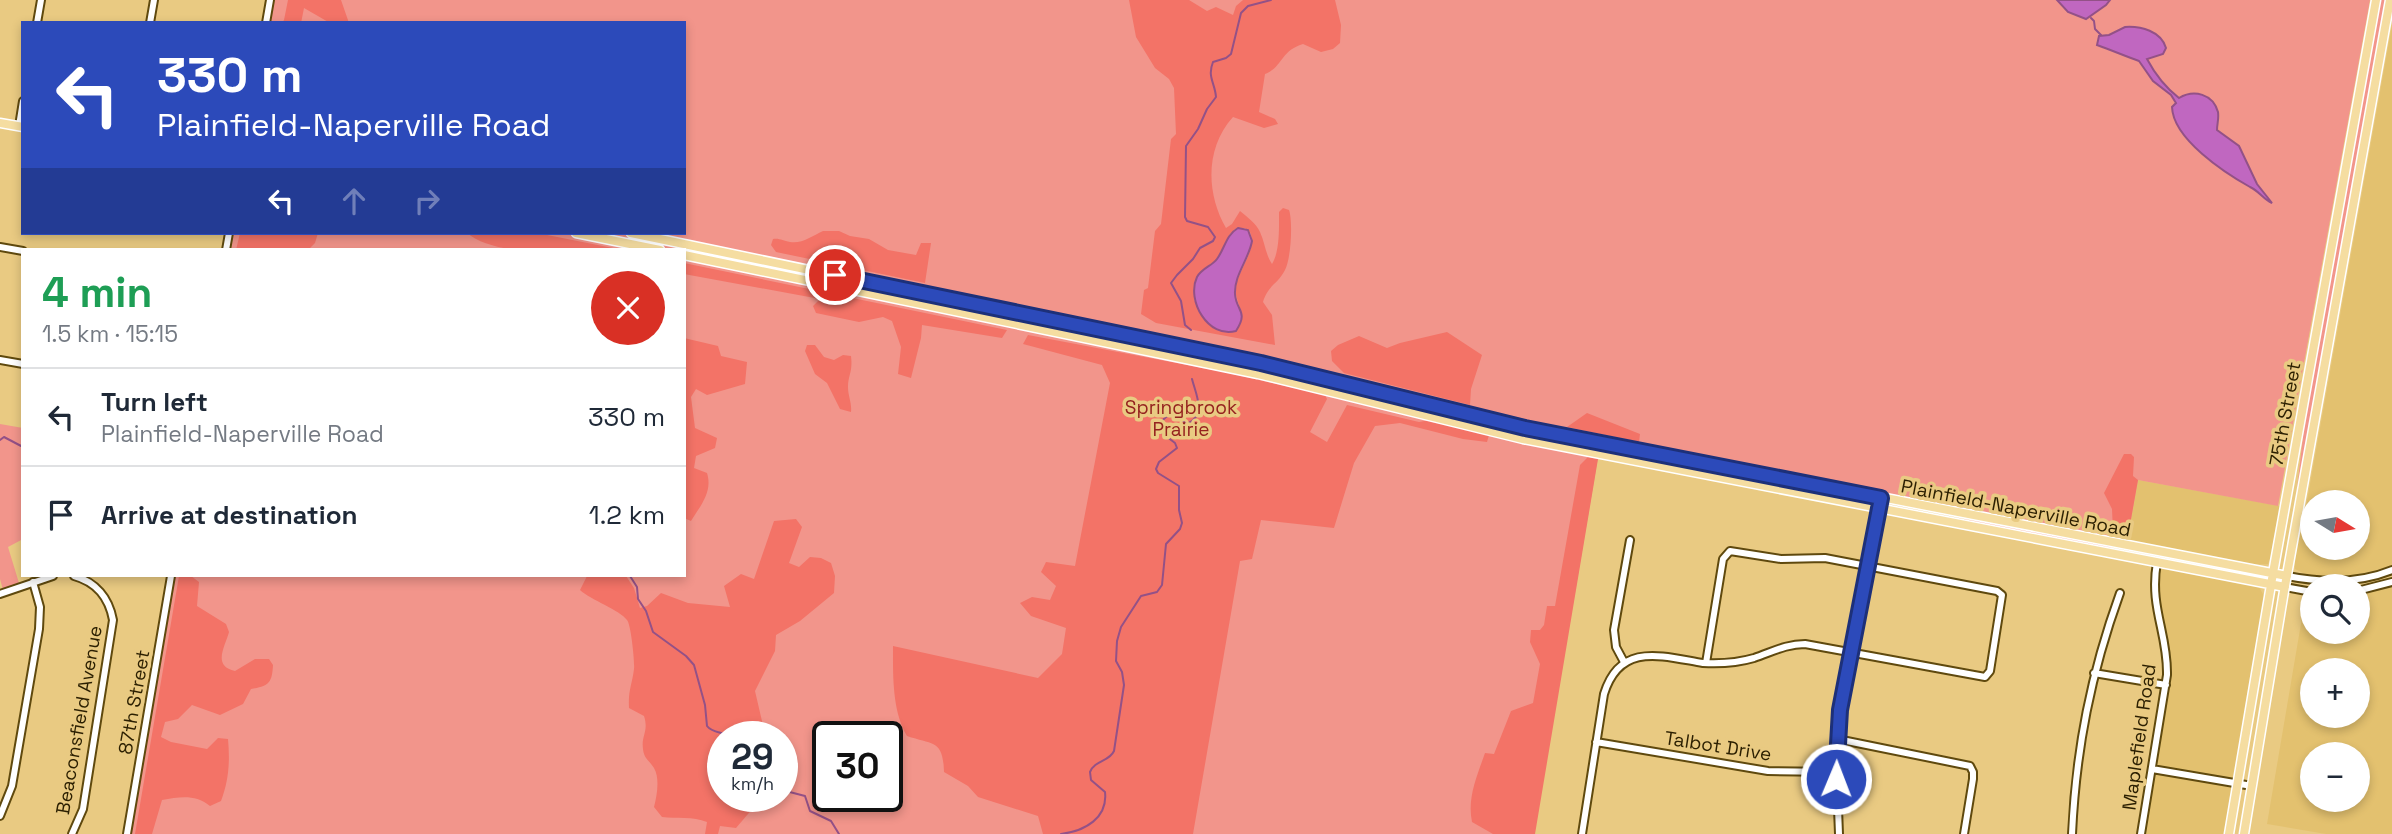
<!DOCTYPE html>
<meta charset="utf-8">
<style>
body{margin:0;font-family:"Space Grotesk",sans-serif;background:#f2f2f3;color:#1f2937;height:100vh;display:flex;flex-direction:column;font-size:26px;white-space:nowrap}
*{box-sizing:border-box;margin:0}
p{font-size:23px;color:#747a83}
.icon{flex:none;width:38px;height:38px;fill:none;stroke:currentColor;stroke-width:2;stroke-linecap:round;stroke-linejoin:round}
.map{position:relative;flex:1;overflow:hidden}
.details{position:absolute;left:21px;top:248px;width:665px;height:329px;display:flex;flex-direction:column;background:#fff;border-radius:0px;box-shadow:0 4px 10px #0003}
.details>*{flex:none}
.banner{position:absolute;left:21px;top:21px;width:665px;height:214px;border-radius:0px;box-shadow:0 4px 10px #0003;background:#2c4aba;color:#fff;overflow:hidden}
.needle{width:46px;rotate:101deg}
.controls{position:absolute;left:2300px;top:490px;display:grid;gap:14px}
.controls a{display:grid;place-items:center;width:70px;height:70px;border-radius:50%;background:#fff;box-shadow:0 4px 10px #0003;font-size:35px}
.speed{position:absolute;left:707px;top:721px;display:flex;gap:14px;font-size:35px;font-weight:700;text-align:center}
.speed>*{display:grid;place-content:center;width:91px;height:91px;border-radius:50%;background:#fff;box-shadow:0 4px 10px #0003;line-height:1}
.speed small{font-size:18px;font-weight:400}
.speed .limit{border:4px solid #111;border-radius:10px;background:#fff;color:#111}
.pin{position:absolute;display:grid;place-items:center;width:60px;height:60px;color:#fff;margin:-30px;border:4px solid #fff;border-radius:50%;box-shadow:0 2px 7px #0007}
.me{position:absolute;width:77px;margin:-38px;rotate:1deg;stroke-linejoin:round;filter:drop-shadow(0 0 5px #0008)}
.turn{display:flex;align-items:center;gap:24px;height:147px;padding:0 21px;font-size:32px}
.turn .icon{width:91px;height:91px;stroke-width:2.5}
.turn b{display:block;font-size:49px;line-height:60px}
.lanes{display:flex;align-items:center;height:66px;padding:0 21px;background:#0003;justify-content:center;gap:35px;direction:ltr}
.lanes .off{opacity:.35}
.round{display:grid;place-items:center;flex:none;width:74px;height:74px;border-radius:37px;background:#f2f2f3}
.summary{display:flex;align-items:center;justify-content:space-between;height:119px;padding:0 21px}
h1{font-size:42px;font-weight:800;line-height:52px;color:#1e9e55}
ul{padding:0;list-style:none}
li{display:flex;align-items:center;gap:21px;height:98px;padding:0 21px;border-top:2px solid #e0e1e3}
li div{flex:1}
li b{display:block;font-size:26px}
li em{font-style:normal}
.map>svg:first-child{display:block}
</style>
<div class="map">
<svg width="2392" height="834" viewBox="0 0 2392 834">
<rect width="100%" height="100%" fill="#e9ca82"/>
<path fill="#e3c16f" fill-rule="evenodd" d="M2392 25V566L2348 577 2309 576 2295 569 2294 553 2302 529ZM2312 502H2357V548H2312Z
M2138 480 2280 506 2273 552 2268 564 2249 565 2127 541Z
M2157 565 2249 584 2259 587 2264 596 2225 834H2142L2167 681 2157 610Z
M2392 586V834H2326L2267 824 2306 594 2312 595V632H2357V595ZM2312 670H2357V716H2312ZM2312 754H2357V800H2312Z"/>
<path fill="#f2958b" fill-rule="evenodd" d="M273 0H2370L2278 506 2138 480 2127 541 1602 440 1601 447 1867 498 1866 502 1599 451 1534 834H131L175 576H684V250H231L234 233H684V23H269ZM723 737H782V796H723ZM828 737H887V796H828Z
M2379 0H2386L2296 498 2307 401Z
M0 424 23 428V539L8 547 19 583 3 590 0 579Z
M1947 517 1987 522 2111 546V549Z"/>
<path fill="#f37367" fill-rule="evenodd" d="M288 0H341L349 23H330L304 8 301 23H282L284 20Z
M1129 0H1189L1207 11 1216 7 1233 15 1236 6 1243 0H1335L1341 25 1340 43 1333 49 1321 52 1303 44C1280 51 1283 67 1265 74L1259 112 1275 119 1278 124 1264 128 1233 117C1205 148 1206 193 1226 228L1232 224 1240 211C1247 217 1256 223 1260 232 1265 243 1265 253 1272 264 1280 251 1279 227 1279 212L1283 208 1289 210C1293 221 1291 259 1285 270 1278 284 1268 285 1263 302L1272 315 1275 345 1156 323 1141 314 1144 290 1148 288 1155 231 1161 224 1171 139 1176 134 1174 88 1169 79 1155 68 1136 37ZM1245 228 1250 232C1257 249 1240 268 1236 285 1233 301 1247 311 1239 327L1229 332 1210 325 1194 300 1205 269 1217 259 1230 234 1235 229Z
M823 231H839L850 236 869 239 888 250 916 255 921 243H931L925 283 776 252 771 245 773 239C780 238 783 241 790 242 802 244 812 236 823 231Z
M240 233H318L315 243 308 250H236Z
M467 233H537L623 250C581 250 499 260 467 233Z
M684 263 1007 330 1002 338 922 325 921 338 911 378 898 374 901 347 892 321 883 317 859 322 816 313 813 306 820 299 684 274Z
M1447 332 1482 355 1471 389 1470 405 1344 373 1332 361 1331 351 1338 345 1359 336 1387 348 1400 343Z
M1028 335 1224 372 1325 395 1327 399 1310 432 1327 442 1347 405 1419 422 1430 420 1489 435 1487 442 1463 439 1400 423 1375 426 1354 463 1334 528 1261 520 1252 559 1240 561 1193 834H1043L1038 816 978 797 968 786 944 772C943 740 934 745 907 736 892 711 893 675 893 646L1038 678 1062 654 1066 628 1031 616 1020 603 1032 597 1050 600 1056 586 1041 572 1046 562 1075 566 1110 383 1102 365 1023 344Z
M684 338 718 346 721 356 747 362 745 384 707 395 696 389 691 397 695 428 717 438 715 448 696 456 694 468 707 473C713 492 700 506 691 521L684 518Z
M807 345H815L824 357 834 360 843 355 851 356C853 372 848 375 848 387 848 396 852 403 851 412L840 409 827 383 815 374 805 351Z
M1587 413 1640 434 1639 442 1567 427Z
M2124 454H2131L2134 457 2133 476 2138 480 2128 536 2113 531 2112 509 2104 493Z
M1588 457 1598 459 1535 834H1493L1472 822C1467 798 1477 776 1485 753L1494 754 1511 711 1533 703 1540 664 1530 642 1531 630H1540L1544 625 1547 606H1555L1580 465Z
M796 519 802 527 789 563 799 567 810 557 821 558 831 563 835 576 834 593 800 621 776 635 775 651 755 691 765 734 763 737H723V796H758L760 800 736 828 720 826 718 834H705L707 822C693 816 676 819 662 817L654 807C657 796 660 778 654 768 649 760 644 759 643 749 641 735 649 732 644 716L629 708C628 690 632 685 634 669 635 663 631 624 627 620 620 610 591 600 580 590L587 576H626L634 588 640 608 647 606 661 593 688 603 730 607 724 586 741 574 754 579 774 521Z
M179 576H191L199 582 197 606 226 624 229 632C225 647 212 666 235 671L255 659H269L273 665C272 683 269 686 251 689L243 704 220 715 192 705 178 719 165 722 161 737 171 742 207 749 218 738 228 739C230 761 229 780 221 801L210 806C195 794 180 797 162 800L152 834H135Z"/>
<path fill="#c067c0" stroke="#935187" stroke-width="2" d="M2057 0H2110L2106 5 2086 19 2068 12Z
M2125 27C2141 26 2161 31 2166 48L2163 54 2147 59C2155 74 2166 88 2179 98 2194 89 2213 94 2218 112 2219 119 2217 124 2217 130L2239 146 2257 184 2272 203C2263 199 2259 191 2250 187 2225 173 2173 139 2172 107L2176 103 2171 95 2153 81 2139 61C2125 56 2111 50 2097 45L2099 36 2109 35Z
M1238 228 1248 230 1252 241C1249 259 1234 275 1235 294 1236 311 1249 311 1236 331 1208 339 1186 300 1197 277 1202 268 1212 266 1217 259 1225 248 1226 235 1238 228Z"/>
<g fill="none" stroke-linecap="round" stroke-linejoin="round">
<path stroke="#935187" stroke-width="2" d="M2091 18 2094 21 2095 29 2101 35
M1191 330 1185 325 1181 301 1171 283 1177 275 1193 259 1200 248 1213 241 1215 237 1208 227 1187 221 1185 217 1186 146 1198 129 1207 109 1216 97C1215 83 1207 77 1213 62L1226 58 1231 54 1241 13 1248 6 1271 0
M0 440 4 437 23 447
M630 576 637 587 638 599 646 611 653 632 686 656 694 665 705 705 707 726C712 733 724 732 731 737
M782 790 805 796 810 811 831 821 839 834
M1061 834C1085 831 1108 818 1105 792L1091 780 1090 772C1095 760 1109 762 1114 751L1124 685 1122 672 1116 661 1117 641 1121 627 1141 596 1157 592 1162 585 1166 544 1180 529 1182 523 1179 510V486L1158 473 1156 469 1159 462 1177 448 1175 443 1162 433C1158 424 1163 417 1172 414L1187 424C1207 415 1196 395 1192 379"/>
<g stroke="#5f490e" stroke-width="10">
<path id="minor" d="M37 23 41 0
M150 23 154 0
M266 23 270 0
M19 126 23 101
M0 247 23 251
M226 250 229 233
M0 360 23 364
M2287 576C2323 583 2358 584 2392 570
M2285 587 2312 592
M2357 591 2392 582
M0 594 53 576
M1624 662 1616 647 1614 630 1630 540
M2094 673 2166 685
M1837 739 1970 766 1973 772V779L1964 834
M1596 742 1768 771 1836 772
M2152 769 2252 786
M0 816 12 786 39 629 40 607 33 582
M72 834 83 809 113 620C109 598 96 582 74 576
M127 834 171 576
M1582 834 1604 694C1620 642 1661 656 1703 663 1721 664 1737 663 1754 658 1772 652 1786 644 1805 644L1985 677 1990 671 2002 595 1997 591 1825 558 1781 559 1730 551 1723 559 1706 663
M1839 834 1836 756 1840 710 1881 498
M2072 834C2076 749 2091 673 2120 593
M2141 834 2167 675C2168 633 2149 608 2157 562"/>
</g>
<g stroke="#fff" stroke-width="11">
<path id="major" d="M0 123 23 127
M576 233 660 250
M631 233 1261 364 1526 428 2287 576
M684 255 1258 374 1523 439 2285 587
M2229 834 2273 573 2376 0
M2244 834 2283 597 2390 0"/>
</g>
<use href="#minor" stroke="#fff" stroke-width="6"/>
<use href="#major" stroke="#f5dda1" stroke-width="8"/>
</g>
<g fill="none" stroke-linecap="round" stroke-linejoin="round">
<g stroke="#1d3079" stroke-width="18">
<path id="route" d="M835 275 1261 363 1525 428 1881 498 1840 710 1836 779"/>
</g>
<use href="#route" stroke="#2c4aba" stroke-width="12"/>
</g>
<g text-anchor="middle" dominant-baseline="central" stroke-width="7" stroke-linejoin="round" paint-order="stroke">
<g font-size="19" fill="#95221f" stroke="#e9ca82">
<text x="1181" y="407">Springbrook<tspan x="1181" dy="22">Prairie</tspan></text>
</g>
<g font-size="19" fill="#2b1f01" stroke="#e9ca82">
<text transform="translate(2285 414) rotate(-80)">75th Street</text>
<text transform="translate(2016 508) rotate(11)">Plainfield-Naperville Road</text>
<text transform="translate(134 702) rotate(-80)">87th Street</text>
<text transform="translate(79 720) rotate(-80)">Beaconsfield Avenue</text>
<text transform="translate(2139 737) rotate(-82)">Maplefield Road</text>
<text transform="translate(1718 746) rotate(9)">Talbot Drive</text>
</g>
</g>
</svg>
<div class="controls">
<a><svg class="needle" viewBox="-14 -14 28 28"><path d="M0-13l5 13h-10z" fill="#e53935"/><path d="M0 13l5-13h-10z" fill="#747a83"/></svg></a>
<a><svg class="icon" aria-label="search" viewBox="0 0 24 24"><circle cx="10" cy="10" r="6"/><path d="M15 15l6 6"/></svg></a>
<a>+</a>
<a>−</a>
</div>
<div class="speed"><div>29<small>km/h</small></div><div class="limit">30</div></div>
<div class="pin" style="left:835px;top:275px;background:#d93025"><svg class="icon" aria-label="arrive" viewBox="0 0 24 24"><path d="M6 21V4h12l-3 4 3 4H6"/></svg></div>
<svg class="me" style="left:1836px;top:779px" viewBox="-20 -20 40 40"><circle r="17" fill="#2c4aba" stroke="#fff" stroke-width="3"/><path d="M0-11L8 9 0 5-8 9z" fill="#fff"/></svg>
<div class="banner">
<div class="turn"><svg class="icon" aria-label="left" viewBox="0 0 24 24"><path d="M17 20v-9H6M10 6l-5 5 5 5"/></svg><div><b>330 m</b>Plainfield-Naperville Road</div></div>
<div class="lanes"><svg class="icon" aria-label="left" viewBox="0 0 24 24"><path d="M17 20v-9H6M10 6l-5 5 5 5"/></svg><svg class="icon off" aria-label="ahead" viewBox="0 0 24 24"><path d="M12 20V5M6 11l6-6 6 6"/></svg><svg class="icon off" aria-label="right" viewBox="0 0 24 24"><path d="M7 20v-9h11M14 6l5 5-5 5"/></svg></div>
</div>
<section class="details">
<div class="summary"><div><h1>4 min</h1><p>1.5 km · 15:15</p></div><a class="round" style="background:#d93025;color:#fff"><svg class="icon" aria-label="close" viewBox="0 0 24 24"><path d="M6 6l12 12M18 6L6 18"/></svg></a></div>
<ul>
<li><svg class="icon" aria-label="left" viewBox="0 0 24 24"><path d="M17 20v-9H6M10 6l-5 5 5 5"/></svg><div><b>Turn left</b><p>Plainfield-Naperville Road</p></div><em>330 m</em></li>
<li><svg class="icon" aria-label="arrive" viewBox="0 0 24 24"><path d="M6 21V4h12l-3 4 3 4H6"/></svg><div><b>Arrive at destination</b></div><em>1.2 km</em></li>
</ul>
</section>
</div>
